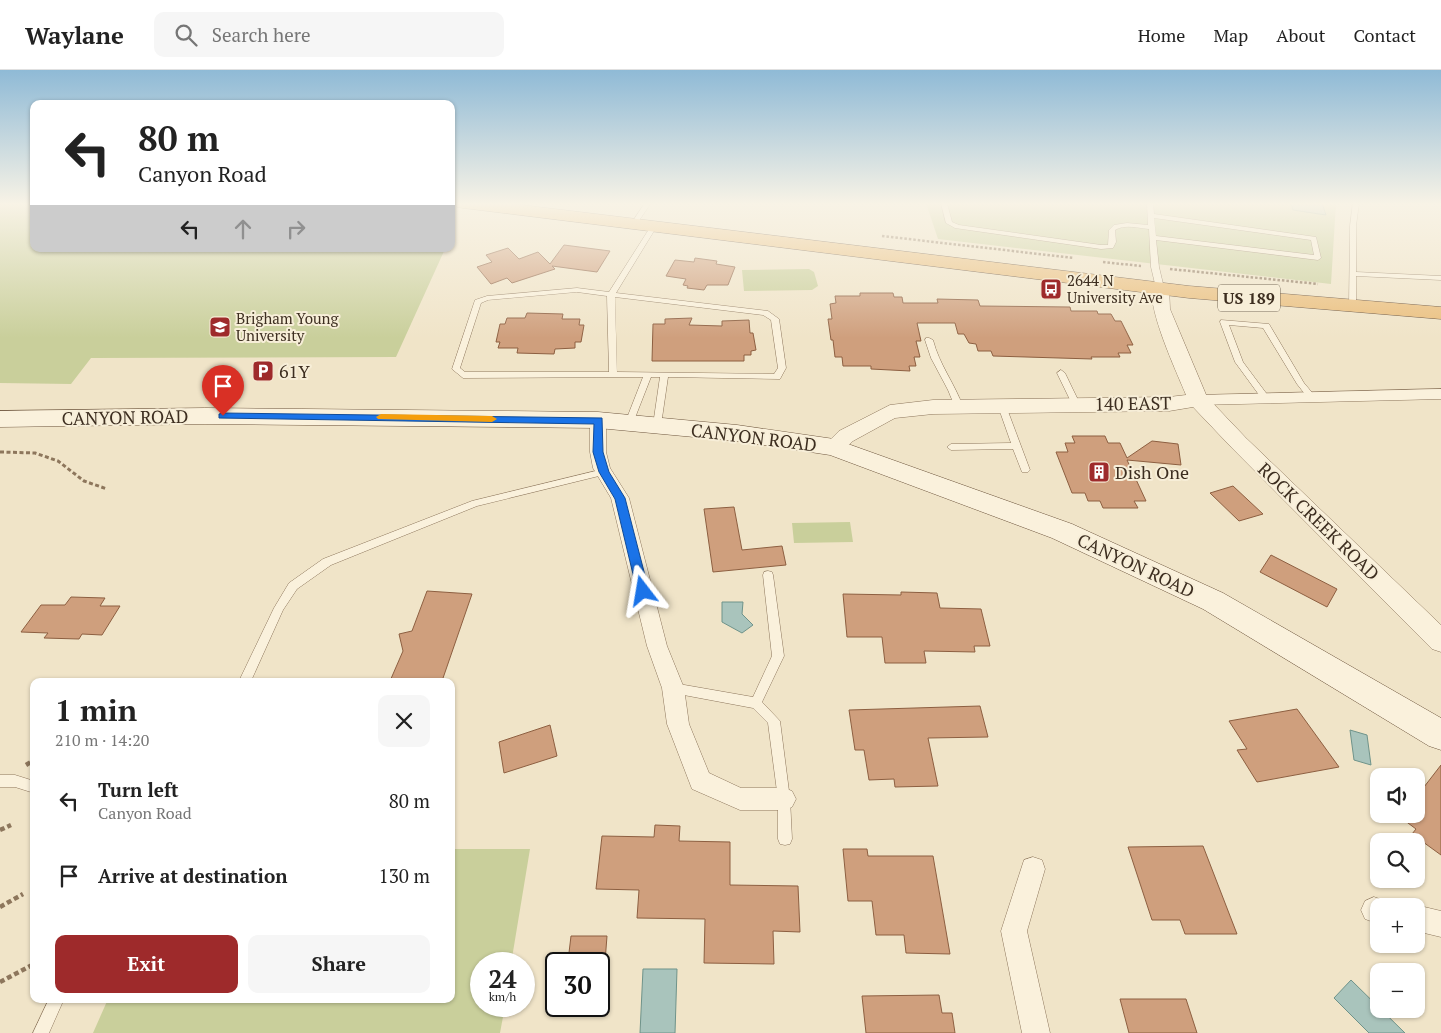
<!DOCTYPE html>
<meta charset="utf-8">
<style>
body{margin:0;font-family:"PT Serif",serif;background:#f6f6f6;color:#222;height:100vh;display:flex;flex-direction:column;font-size:19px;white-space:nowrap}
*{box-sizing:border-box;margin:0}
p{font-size:16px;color:#767676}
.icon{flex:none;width:28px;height:28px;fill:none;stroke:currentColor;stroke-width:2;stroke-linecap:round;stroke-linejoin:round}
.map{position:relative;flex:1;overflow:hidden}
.details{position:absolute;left:30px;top:608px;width:425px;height:325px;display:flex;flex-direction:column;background:#fff;border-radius:10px;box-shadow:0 1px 4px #0004}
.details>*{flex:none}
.top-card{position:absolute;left:30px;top:30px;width:425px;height:152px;border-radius:10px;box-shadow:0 1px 4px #0004;background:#fff;color:#222;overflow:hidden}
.controls{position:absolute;left:1370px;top:698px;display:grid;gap:10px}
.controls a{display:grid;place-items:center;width:55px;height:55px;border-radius:10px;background:#fff;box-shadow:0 1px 4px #0004;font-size:25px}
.speed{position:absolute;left:470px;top:882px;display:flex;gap:10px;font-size:25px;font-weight:700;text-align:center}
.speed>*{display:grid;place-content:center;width:65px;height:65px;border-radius:50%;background:#fff;box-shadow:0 1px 4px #0004;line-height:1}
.speed small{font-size:12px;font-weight:400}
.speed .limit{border:2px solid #111;border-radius:8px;background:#fff;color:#111}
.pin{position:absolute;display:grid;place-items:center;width:42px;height:42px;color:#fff;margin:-51px -21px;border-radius:50% 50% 50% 0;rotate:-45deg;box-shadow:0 0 5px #0007}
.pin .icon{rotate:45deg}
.me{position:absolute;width:55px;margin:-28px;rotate:346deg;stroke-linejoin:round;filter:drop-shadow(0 0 4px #0008)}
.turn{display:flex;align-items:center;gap:18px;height:105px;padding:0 25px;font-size:22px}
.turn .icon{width:65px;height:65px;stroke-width:2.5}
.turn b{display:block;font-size:35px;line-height:42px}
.lanes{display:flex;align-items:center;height:48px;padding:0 25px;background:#0003;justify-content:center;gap:25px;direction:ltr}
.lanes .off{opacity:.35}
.round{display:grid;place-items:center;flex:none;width:52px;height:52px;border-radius:10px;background:#f6f6f6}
.head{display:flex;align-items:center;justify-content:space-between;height:85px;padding:0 25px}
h1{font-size:30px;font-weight:600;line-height:38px}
.button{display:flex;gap:10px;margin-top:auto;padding:10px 25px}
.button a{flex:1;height:58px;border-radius:10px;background:#9e2a2b;color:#fff;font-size:20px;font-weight:600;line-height:58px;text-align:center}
.button a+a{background:#f6f6f6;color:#222}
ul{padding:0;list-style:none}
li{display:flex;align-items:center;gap:15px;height:75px;padding:0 25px}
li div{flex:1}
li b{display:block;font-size:19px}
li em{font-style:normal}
header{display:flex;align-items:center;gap:30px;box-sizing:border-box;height:70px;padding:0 25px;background:#fff;border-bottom:1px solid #e0e0e0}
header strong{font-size:24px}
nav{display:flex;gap:28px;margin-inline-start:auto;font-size:18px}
.search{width:350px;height:45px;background:#f6f6f6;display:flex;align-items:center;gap:12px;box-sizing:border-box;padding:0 18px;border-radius:10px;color:#767676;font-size:19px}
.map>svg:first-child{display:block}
</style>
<header>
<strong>Waylane</strong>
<div class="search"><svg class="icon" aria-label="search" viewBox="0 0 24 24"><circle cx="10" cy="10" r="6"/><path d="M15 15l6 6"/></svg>Search here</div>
<nav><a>Home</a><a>Map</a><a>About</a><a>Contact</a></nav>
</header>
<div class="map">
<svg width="1441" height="963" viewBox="0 0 1441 963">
<rect width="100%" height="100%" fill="#f0e4c8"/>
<path fill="#c9cf9b" d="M0 133H34V179H445L396 287 91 288 71 314 0 313Z
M926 133H1336L1331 214 938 169Z
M809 199 814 202 818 216 812 220 744 221 742 200Z
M850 452 853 472 794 473 792 453Z
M451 779H530L511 894H481V936H505L500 963H93L108 929H451Z"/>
<path fill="#a9c4bc" stroke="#6f938a" d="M1291 133H1322L1326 145 1293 140Z
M722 532H743L742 544 753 555 742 563 722 552Z
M1350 660 1367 665 1371 695 1354 690Z
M643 899H677L675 963H640Z
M1351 910 1405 963H1369L1334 928Z"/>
<path fill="#cf9f7d" stroke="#8d5f41" d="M564 175 610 181 597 202 552 196 555 199 512 213 507 208 491 214 477 197 492 192 486 185 508 178 519 189 538 182 550 194Z
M695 188 717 191 716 194 735 197 728 215H707L704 220 687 218 688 216 683 215 686 209 666 206 675 190 694 192Z
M860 223H893L894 227H902L903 233H938L937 229 978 230 980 236 1070 237 1071 241H1097L1098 244H1111L1115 251H1121L1133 275H1127L1131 283H1118L1120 287H1091L1092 289 993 286 991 281H978L976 274 969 273 964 264H958L955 253H917L921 271H916L920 287H914L916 296H909L910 301 871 299V296H843L842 287H835L833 270H831L828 249H832L830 234 836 233 835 226H860Z
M527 243 563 244 562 249H580L579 255H584L581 272H575V278L555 279 554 284 517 283 518 278H498L500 272H496L500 254H505L507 248H525Z
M692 248 689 255 722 256V251L749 250 750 263H753L756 280 751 281V285H744V291H652L653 254H665V249Z
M1072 366H1105L1108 373H1120L1127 388 1152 371 1178 374 1181 395 1127 390 1146 431H1134L1138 438H1103L1100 431H1088L1085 423H1072L1056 382H1068L1065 373H1075Z
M1233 416 1263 444 1239 451 1210 423Z
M734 437 742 480 782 476 786 495 713 502 704 439Z
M1271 485 1337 519 1327 537 1260 502Z
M427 521 472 524 442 611H390L403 581 399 564 412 561Z
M901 522 937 523 940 538 981 539 990 576H974L975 582 924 581 926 593H885L882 567H847L843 524 901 525Z
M71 527 105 528 100 536H120L102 565 82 564 79 569 44 568 48 563 21 562 41 535H65Z
M980 636 988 667 928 668 938 716 895 717 894 709 869 710 864 680H855L849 640Z
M1297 639 1339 697 1257 712 1237 680 1247 679 1229 651Z
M550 655 557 686 504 703 499 672Z
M1441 695V785L1412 764 1416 759 1396 744H1416V711L1424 717Z
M655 755 680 756 679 771 730 772V815L798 816 800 862 773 861 774 894 704 893 705 849 637 848 639 820 596 819 602 766 654 767Z
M1203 776 1237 864H1185L1180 850H1152L1128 777Z
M843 779H867L868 786H933L950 884 906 883 904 865H876L872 831H848Z
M571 866H607L605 892 568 891Z
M939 925 942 943H952L955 963H866L862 926Z
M1120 929H1186L1197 963H1129Z"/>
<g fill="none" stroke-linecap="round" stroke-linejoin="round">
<g stroke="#8d765c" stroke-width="1">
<path id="service" d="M645 133H651L636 155H632L631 154Z
M941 133H947L952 152 959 155 1101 175H1108L1109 160 1114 155 1127 153 1148 155 1147 133H1153L1154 144 1316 167 1321 188 1318 190 1156 170 1159 197 1164 218 1160 220 1156 218 1151 197 1149 159C1139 158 1124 154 1115 160L1116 172 1113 178 1101 179 955 158 946 153ZM1154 148 1311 170 1314 185 1156 166Z
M1353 133H1359L1356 156V202L1441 206V210L1356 206V237L1355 239H1349L1350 156Z
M654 154 657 156 616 223 768 241 779 249 786 298 780 309 668 307 661 355 657 358 653 355 660 307H651L633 353 629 356 625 353 643 307 463 308 452 299 475 230 487 226 577 218 609 222 651 156ZM577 222 607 226 609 302H465L460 298 481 233 488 230ZM615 227 763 245 771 250 778 298 774 304 617 302Z
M1221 250 1269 254 1304 313 1315 326 1314 328H1308L1297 314 1263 258 1229 255 1243 292 1269 327 1265 330 1262 329 1235 292 1220 252Z
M926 268H929L933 270C939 294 955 314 963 337L962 339 959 340 955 337 948 320 931 288 925 270Z
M1061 300 1065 303 1080 334 1079 336 1076 337 1072 334 1057 303Z
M1002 333 1006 336 1030 400 1028 402H1022L1013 379 951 380 947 377 951 374 1011 373 998 336Z
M604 399 609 402 607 404 477 436 331 495 297 519 283 540 251 611H239L274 538 289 513 323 489 472 431Z
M768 501 772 502 773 505 784 586 762 632 780 651 790 729 792 769 790 774 785 775 780 774 778 769V729L768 653 753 638 673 623 669 622 667 618 669 614 673 613 753 627 772 586 763 505 764 502Z
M0 705H15L34 711V723L15 717H0Z
M49 929H64L49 963H33Z"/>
</g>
<g stroke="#8d765c" stroke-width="1">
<path id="minor" d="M1441 319V329L1198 335 1192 334 1190 330 1192 326 1198 325Z
M598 345 604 346 606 350V382L610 398 629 428 667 576 684 618 689 654 709 703 741 718H784L792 721 796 729 792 737 784 740H740L692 719 667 654 662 618 647 576 611 428 593 398 590 382V350L592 346Z
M1033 787 1042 790 1045 799 1027 861 1050 963H1022L1001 861 1024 790Z
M1374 827 1388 832 1390 836H1379V854L1365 849 1361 840 1365 831Z
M1416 835 1441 841V867L1416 861V836H1413Z"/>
</g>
<g stroke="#8d765c" stroke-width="1">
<path id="tertiary" d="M1160 213 1166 214 1169 218 1170 239 1207 327 1246 368 1441 555V582L1432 579 1232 378 1193 337 1169 341 933 344 895 348 853 371 841 382 834 384 827 382 823 377 839 361 890 335 933 330 1169 327 1186 325C1178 305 1143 231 1154 214Z"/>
</g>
<g stroke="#6f573f" stroke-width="1">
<path id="secondary" d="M205 338 598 342 737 355 834 369 1072 454 1223 523 1441 648V680L1429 676 1203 539 1052 468 830 385 737 371 598 358 205 354 0 357V341Z"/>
</g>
<g stroke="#5b4430" stroke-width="1">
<path id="trunk" d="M454 133H505L1189 216 1441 237V249L1189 228 463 138 457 137Z"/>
</g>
<path stroke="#8d765c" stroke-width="2.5" stroke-dasharray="2.5 2" stroke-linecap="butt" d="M882 166 1074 188
M1103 192 1141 196
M1170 199 1318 214"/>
<path stroke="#8d765c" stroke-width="3" stroke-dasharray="4 2.5" stroke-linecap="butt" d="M0 382 35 383 58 391 84 411 107 419"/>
<path stroke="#8d765c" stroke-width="4.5" stroke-dasharray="5 3" stroke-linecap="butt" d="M26 695 34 690
M0 760 11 755
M0 837 23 824
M0 912 34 894"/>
<use href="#service" fill="#faf1dc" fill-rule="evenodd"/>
<use href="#minor" fill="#faf1dc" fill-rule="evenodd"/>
<use href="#tertiary" fill="#faf1dc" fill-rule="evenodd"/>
<use href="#secondary" fill="#faf1dc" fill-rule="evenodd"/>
<use href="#trunk" fill="#eabe7c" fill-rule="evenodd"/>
</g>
<linearGradient id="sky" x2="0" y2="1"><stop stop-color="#8fbad6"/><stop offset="0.5" stop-color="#f8f3e6"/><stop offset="1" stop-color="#f8f3e6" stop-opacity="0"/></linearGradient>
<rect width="1441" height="268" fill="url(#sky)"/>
<path fill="#1a73e8" stroke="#114b97" d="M223 343 602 348 603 382 609 402 625 428 649 521 647 524H639L637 521 615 429 599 402 593 382 594 354 219 348V344Z"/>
<path fill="#f59e0b" d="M381 344 492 346 497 349 492 352 378 349 376 347Z"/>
<defs>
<g id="bus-square" transform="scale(1.125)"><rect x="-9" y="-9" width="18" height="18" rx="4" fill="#9e2a2b" stroke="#f7eed8"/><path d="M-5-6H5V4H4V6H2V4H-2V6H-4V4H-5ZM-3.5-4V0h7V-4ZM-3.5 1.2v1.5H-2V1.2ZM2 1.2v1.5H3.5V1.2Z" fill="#fff"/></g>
<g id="university-square" transform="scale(1.125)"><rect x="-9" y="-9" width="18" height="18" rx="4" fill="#9e2a2b" stroke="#f7eed8"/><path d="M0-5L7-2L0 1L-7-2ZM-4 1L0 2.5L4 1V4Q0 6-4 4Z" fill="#fff"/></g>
<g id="parking-square" transform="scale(1.125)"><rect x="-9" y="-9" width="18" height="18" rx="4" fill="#9e2a2b" stroke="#f7eed8"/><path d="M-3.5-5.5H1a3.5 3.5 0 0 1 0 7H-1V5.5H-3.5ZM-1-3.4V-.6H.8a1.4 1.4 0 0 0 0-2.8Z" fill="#fff"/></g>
<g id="building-square" transform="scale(1.125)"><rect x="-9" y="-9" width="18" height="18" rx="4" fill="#9e2a2b" stroke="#f7eed8"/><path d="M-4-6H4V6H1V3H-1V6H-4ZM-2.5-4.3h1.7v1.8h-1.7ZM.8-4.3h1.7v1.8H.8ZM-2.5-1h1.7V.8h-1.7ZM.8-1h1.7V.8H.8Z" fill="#fff"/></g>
</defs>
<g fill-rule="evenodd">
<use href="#bus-square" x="1051" y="219"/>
<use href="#university-square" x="220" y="257"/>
<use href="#parking-square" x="263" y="301"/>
<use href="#building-square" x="1099" y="402"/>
</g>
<g text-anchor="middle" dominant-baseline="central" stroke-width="4" stroke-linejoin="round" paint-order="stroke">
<g font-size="15" fill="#3d2e20" stroke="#f7eed8" text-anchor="start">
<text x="1067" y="210">2644 N<tspan x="1067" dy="17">University Ave</tspan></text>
<text x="236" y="248">Brigham Young<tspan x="236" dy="17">University</tspan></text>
</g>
<rect fill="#f7eed8" stroke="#756857" stroke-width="1" x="1218" y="214.5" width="62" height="27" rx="4"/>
<g font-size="16" font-weight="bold" fill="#3d2e20">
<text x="1249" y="228">US 189</text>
</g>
<g font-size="18" fill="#3d2e20" stroke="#f7eed8" text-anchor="start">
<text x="279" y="301">61Y</text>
<text x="1115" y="402">Dish One</text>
</g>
<g font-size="18" fill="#3d2e20" stroke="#f7eed8">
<text transform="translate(1133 333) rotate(-1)">140 EAST</text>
<text transform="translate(125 347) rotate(-1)">CANYON ROAD</text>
<text transform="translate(754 367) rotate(7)">CANYON ROAD</text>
<text transform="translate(1319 451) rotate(44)">ROCK CREEK ROAD</text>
<text transform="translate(1136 495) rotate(25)">CANYON ROAD</text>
</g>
</g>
</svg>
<div class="controls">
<a><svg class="icon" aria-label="sound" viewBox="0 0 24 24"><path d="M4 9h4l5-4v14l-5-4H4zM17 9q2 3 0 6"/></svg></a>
<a><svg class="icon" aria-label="search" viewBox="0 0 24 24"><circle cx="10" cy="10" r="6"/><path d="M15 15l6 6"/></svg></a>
<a>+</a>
<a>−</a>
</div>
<div class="speed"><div>24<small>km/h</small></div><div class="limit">30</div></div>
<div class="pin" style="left:223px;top:346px;background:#d93025"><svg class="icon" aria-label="arrive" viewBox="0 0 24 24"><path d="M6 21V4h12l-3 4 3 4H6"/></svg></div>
<svg class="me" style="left:643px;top:521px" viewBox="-20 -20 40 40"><path d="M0-17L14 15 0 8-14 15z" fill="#1a73e8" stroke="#fff" stroke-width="4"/></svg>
<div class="top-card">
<div class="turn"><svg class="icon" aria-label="left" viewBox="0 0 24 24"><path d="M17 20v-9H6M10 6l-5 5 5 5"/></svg><div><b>80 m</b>Canyon Road</div></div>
<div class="lanes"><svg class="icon" aria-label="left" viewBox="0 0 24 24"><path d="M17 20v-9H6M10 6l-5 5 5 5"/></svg><svg class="icon off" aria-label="ahead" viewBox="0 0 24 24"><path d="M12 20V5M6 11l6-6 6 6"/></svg><svg class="icon off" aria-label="right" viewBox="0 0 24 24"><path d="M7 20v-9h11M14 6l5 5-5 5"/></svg></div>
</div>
<section class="details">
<div class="head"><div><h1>1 min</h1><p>210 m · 14:20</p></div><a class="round"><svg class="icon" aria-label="close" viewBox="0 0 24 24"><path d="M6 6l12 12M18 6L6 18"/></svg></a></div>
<ul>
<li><svg class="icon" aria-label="left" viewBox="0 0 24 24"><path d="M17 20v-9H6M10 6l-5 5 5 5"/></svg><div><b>Turn left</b><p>Canyon Road</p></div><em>80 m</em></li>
<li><svg class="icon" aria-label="arrive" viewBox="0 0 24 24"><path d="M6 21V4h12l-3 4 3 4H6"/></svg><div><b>Arrive at destination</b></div><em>130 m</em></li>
</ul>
<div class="button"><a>Exit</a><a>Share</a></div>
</section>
</div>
